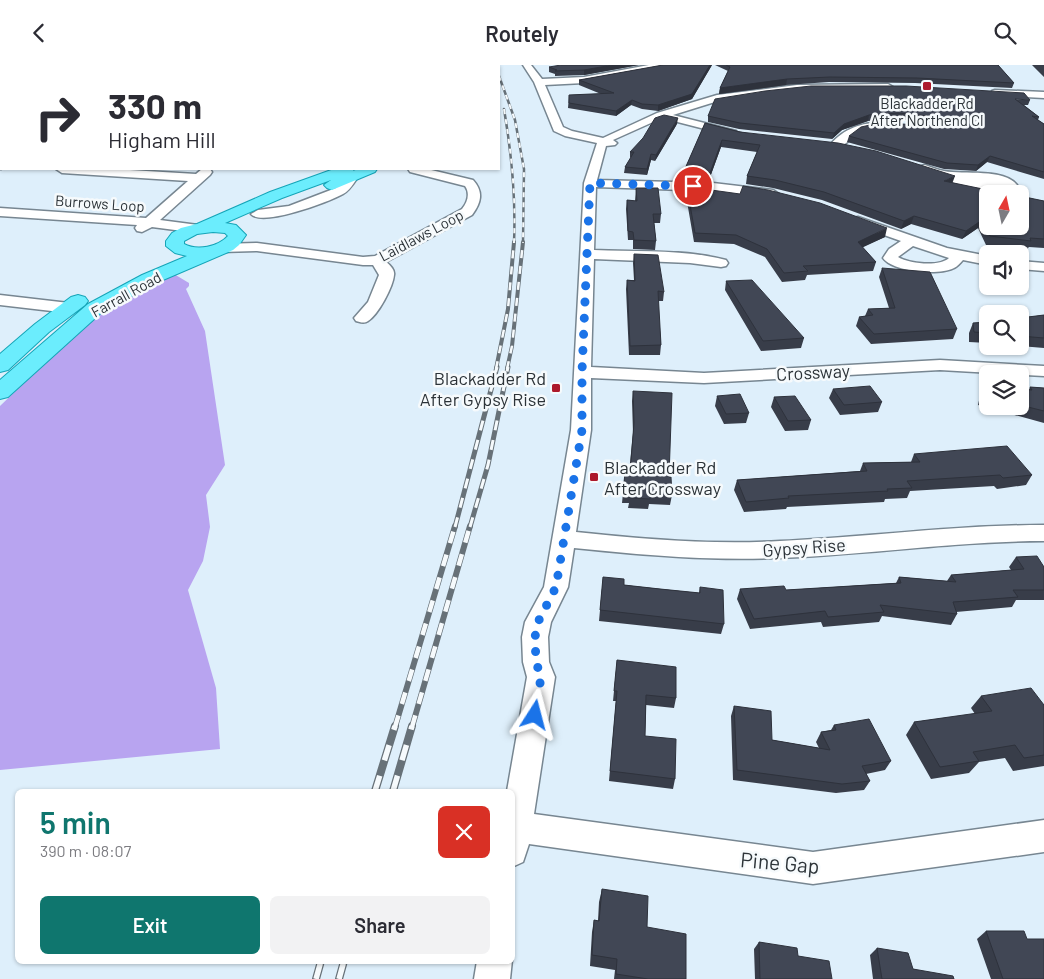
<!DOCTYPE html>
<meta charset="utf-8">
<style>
body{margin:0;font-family:Barlow,sans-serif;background:#f2f2f3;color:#2b2b33;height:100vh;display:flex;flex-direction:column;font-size:19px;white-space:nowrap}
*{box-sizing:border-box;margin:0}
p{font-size:16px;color:#7c7c81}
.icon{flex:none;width:28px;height:28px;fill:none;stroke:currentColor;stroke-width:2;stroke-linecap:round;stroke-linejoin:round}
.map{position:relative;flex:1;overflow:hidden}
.drawer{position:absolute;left:15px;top:724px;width:500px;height:175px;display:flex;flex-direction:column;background:#fff;border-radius:8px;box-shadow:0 1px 4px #0004}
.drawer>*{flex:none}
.banner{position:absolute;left:0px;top:0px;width:500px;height:105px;box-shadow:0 1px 4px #0004;background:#fff;color:#2b2b33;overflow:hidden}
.needle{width:32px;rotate:9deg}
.buttons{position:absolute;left:979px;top:120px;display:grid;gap:10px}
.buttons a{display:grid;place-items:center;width:50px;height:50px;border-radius:8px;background:#fff;box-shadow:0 1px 4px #0004;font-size:25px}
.pin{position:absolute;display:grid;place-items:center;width:42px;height:42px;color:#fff;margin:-21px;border:2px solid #fff;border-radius:50%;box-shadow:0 1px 5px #0007}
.me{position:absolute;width:55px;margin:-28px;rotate:9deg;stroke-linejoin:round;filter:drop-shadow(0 0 4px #0008)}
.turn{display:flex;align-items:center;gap:18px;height:105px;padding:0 25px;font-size:22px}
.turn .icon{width:65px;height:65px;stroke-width:2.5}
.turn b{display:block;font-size:35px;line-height:42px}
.round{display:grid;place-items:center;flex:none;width:52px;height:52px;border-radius:8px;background:#f2f2f3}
.head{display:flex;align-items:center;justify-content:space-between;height:85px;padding:0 25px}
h1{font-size:30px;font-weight:600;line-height:38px;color:#0f766e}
.cta{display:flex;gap:10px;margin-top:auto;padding:10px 25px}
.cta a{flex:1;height:58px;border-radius:8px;background:#0f766e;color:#fff;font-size:20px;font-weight:600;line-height:58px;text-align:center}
.cta a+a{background:#f2f2f3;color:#2b2b33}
header{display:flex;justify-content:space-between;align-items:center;height:65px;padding:0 25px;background:#fff;font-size:22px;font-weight:600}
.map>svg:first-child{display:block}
</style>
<header><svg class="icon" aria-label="back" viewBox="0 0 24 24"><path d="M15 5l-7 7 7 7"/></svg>Routely<svg class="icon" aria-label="search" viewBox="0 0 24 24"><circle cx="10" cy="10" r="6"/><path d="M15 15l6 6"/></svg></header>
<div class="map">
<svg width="1044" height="914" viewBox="0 0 1044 914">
<rect width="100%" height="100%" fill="#deeffb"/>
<path fill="#b8a4f0" d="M174 209 189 218V221L186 224 205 266 225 400 206 430 210 462 203 496 188 525 216 623 220 684 0 705V341C32 311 64 276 100 250 123 234 149 222 174 209Z"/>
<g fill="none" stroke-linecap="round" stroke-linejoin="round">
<path fill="#70e2ce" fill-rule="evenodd" d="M0 10H1V12L0 13Z"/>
<g stroke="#778691" stroke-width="3">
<path id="minor" d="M132 0H140V1H132Z
M523 0H531L542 14 584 12 649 0H667L663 3 584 18 545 20 563 62 572 66 603 73 657 48 717 30 797 20 888 19 893 22 888 25 797 26 718 36 673 50 736 66 737 68 736 70 732 71 662 53 613 75 617 78 615 80 606 81 597 115 713 118 773 125 779 129 773 133 713 126 596 122 594 185C637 187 684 184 726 195L728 198 726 201 721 202 690 198 594 194 591 302 704 308 940 295 1044 301V311L940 305 704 318 591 313V365L576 467C644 474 712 480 780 476 868 472 956 460 1044 460V476C955 476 867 490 779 493 710 496 642 490 574 483L568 522 551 557 548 572 549 597 555 612 534 749 813 787 1044 755V787L813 819 529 779 523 797 512 802V726H507L527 612 523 597 522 572 525 557 544 522 571 365 584 118 597 78 565 71 554 66 534 17Z
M0 1H1V7H0Z
M0 24H1V30H0Z
M995 25 1044 27V33L992 30V26Z
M0 52H1V59H0Z
M882 57H891L896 60C889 66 875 63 866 65 854 68 847 81 836 83L830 80C844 63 862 58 882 57Z
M0 96 1 97V104H0Z
M925 100C931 102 938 105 944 106 964 110 1004 103 1017 120 1001 138 941 113 921 107L919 104 921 101Z
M56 104H113L196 109 202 104H210L212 107 210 110 160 155 198 160 205 164 198 168 152 162 142 167 137 166 135 163 137 160 0 151V143L146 153 188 116 62 108Z
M408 104H427L473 115C484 127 481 138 472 150L386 197C390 200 395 205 394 210 393 222 378 250 368 256 364 259 360 257 356 256L354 253 368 237 379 210 373 200H363L257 186 221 187 216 186 214 183 216 180 221 179 257 178 363 192 375 191 462 144C468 137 470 128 465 121L410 107Z
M352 108 358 112C354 118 349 126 343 129 329 137 262 162 251 149L258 145 289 141 336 123 348 109Z
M858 152 947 183 988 191V200L963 195C960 198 957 202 954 203 939 211 893 207 883 193L889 184 901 176 853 159 851 156 853 153ZM913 181 949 193C939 202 910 199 898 192Z
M1020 196 1044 198V206L1020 204Z
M0 230 69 238 75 240 77 243 75 246 69 248 0 240Z
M477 896 512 895 510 914H474Z"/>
</g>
<g stroke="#15a4b7" stroke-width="2">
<path id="major" d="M434 0H444V1H434Z
M334 104H354L353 106 358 104H377L375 107 332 125 327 123 324 120 331 115 282 133 225 158 236 160 246 170 239 180 233 185 156 218 102 247 8 332 0 334V315L88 239 142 210 187 191 175 188 166 181V176L172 168 181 163 197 159 270 127ZM213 167 225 168 228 171C218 182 197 186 184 179V176L197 169Z
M78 230 85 232 88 236 85 240 49 267 8 305 0 307V289L35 259 71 232Z"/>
</g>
<path stroke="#94a0a9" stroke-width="1" stroke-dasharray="0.5 2" stroke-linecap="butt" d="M26 0 29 1"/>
<use href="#minor" fill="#fff" fill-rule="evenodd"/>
<use href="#major" fill="#6bedfd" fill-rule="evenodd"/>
<g stroke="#677178" stroke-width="2.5">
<path id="rail-far4" d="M499 11 515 55 524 104 523 178
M504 44C512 91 516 131 514 178"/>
</g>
<g stroke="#677178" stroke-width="4">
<path id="rail-far3" d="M496 304 508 244 514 177
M507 304 512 281 523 177"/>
</g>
<g stroke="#677178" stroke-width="5">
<path id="rail-far2" d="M455 462 497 302
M470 462 488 400 508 302"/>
</g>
<g stroke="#677178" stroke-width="6">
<path id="rail-far1" d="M395 662 455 461
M412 662 470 461"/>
</g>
<g stroke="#677178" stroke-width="8">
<path id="rail" d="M375 726 395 661
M393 726 412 661
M316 914 321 896
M339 914 344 896"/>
</g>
<use href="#rail-far4" stroke="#f6fafc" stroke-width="2" stroke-dasharray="5" stroke-linecap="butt"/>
<use href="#rail-far3" stroke="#f6fafc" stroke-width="2.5" stroke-dasharray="8" stroke-linecap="butt"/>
<use href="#rail-far2" stroke="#f6fafc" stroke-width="3" stroke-dasharray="10" stroke-linecap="butt"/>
<use href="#rail-far1" stroke="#f6fafc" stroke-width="4.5" stroke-dasharray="12" stroke-linecap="butt"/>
<use href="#rail" stroke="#f6fafc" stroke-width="5.5" stroke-dasharray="16" stroke-linecap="butt"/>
</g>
<path fill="#383d49" d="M639 0 584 10 555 11V9L549 7V2Z
M663 0H712L692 34 658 46 642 44 631 40 616 51 568 43 569 30 601 29 579 20V15Z
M715 0H998L1014 18 1012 23 915 18 829 17 786 20 719 29 720 23 728 6Z
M1032 0H1044V12Z
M765 26 1030 35 1028 40H1024L1039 52 1038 55 1044 59V114L987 97 976 106 944 104 847 77 849 71 941 61 937 58 896 54 868 56 842 65 832 74 739 64 708 57V51Z
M705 58 952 118 1044 136V183L1029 182 1027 184 986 180 978 163 962 174 911 159 901 164 822 135 773 123 746 119 747 111 757 87 721 82 709 115 683 114 684 106Z
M677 59 655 96 651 95 647 110 624 108 625 102 631 93 630 92V87Z
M686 117 706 118 705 124 885 172 862 182 876 197 873 206 807 210 805 215 782 217 765 192 734 179 694 177 685 125Z
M636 123 661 149 660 158H654L656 176 655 185 633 184V175H628L626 144 627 135 635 136Z
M634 189 664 227 663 236H658L661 280 660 290H629L626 224 627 215H634L633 198Z
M882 203 957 264 953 274 871 279 856 261 859 252 865 251 868 244 889 243 879 212Z
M726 216 804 273 801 283 761 286 725 225Z
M1044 250V283L1020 281V253Z
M988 257V278L969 277V268L973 258Z
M985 321 988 322V341H1020V324L1029 325 1030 322 1044 323V358L978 340 980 331Z
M833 324 882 337 878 347 840 350 829 333Z
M633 326 669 412 672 430 670 440 649 439 648 444 628 443 629 438H622L625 408H629L633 368 632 336Z
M717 331 749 348 746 358 724 359 715 341Z
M774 332 811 355 808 365 785 366 771 342Z
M914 389 1032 410 1026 420 997 424 994 421 910 426 907 433 885 434 884 437 787 442 786 444 744 447 734 425 737 415 860 406 863 398 911 397Z
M1016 492 1044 502V535H1016L1012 542 956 547 957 549 951 560 882 551 879 557 823 562 821 557 750 564 737 534 740 524 786 525 896 518 899 512 947 516 951 510 1011 505 1009 502Z
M603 512 624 520 699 528 700 522 724 559 721 569 599 556Z
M617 595 676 633 674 643 646 640 645 671 675 714 673 724 609 716 616 636H613Z
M981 631 1044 640V701L1013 706 1005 693 979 697 969 708 931 714 906 670 914 657 975 649 971 643Z
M734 641 772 675 819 683 816 677 821 667 831 665 834 660 891 696 885 705 866 709 870 716 864 725 836 728 733 715 731 651Z
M602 824 647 862 686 914H614L615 905 590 901 592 867 594 855 598 856 599 837Z
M986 866 1027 874 1044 914H991L977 874Z
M759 877 798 891 832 914H755L754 884Z
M877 883 913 904 954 914H873L870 890Z"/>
<path fill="#2e323c" d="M612 0H639L584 10V5Z
M710 0H712L692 34 658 46V40Z
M787 14 786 20 719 29 720 23Z
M632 35 631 40 616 51V46Z
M869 50 868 56 842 65 832 74 834 68 844 59Z
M678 53 677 59 655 96 656 90Z
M722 75 721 82 709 115 710 108Z
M651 89V95L647 110V104Z
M990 91 987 97 976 106 978 100Z
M955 111 952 119 944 116Z
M914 151 911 159 901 164 904 156Z
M982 155 978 163 962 174 966 166Z
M887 163 885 172 855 186 858 177Z"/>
<path fill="#414755" stroke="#2e323c" d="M561 0H612L584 5 555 6 557 5 549 2Z
M663 0H710L692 29 658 40 642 39 632 35 616 46 569 38V30L614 28 579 15Z
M726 0H998L1014 18 917 13 830 12 787 14 720 23 730 2Z
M811 21H906L1024 28 1030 35 1015 34 1039 52 1032 51 1044 59V107L990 91 978 100 947 98 849 71 861 62 879 58 944 61 946 56 939 52 898 48 869 50 844 59 834 68 740 58 708 51 715 34 765 26Z
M664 50 678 53 656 90 651 89 647 104 625 102 634 87H630L643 73 655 53Z
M705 58 740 67 838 78 876 86 955 111 944 116 1007 129H988V161H1020V131L1044 136V174L1030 173 1031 176 990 171 982 155 966 166 914 151 904 156 824 127 775 115 747 111 760 80 722 75 710 108 684 106Z
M686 117 706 118 704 124 740 129 743 121 768 125 820 138 887 163 858 177 876 197 803 201 808 206 784 208 767 184 736 170 695 168Z
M636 123H658L661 149H653L656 176 634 175 633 167 628 166 627 135 637 136Z
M634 189 658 190 664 227 658 226 661 280 630 281 627 215 635 216Z
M882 203 930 207 957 264 874 269 859 252 873 250 868 244 895 243Z
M752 215 804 273 763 276 726 216Z
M1044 250V273L1020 271V253Z
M988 257V268L974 267 973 258Z
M870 321 882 337 844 340 833 324Z
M985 321 988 322V331L983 330Z
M1030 322 1044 323V346L1020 340V324L1032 325Z
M633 326 672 328 669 412H671L672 430 650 429V434L630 433V428L623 427 625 408H630L634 358Z
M740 329 749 348 726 349 717 331Z
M795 331 811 355 788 356 774 332Z
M1007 381 1032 410 1003 413 1000 410 907 416 912 423 887 424 888 426 788 431 789 433 746 437 737 415 867 406 863 398 920 397 914 389Z
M1037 491 1044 502V525H1013L1018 532 953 537 957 549 880 540 884 547 828 552 825 546 754 554 740 524 784 521 786 525 901 518 899 512 956 517 951 510 1024 504 1016 492Z
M603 512 624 514V520L660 524 700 528V522L723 525 724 559 600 545Z
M617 595 676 602V633L646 630 645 671 676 674 675 714 610 706 617 626H614Z
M1031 623 1044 640V690L1024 693 1015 680 973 687 979 696 940 702 914 657 992 646 981 631Z
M734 641 771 646 772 675 830 685 821 667 836 665 834 660 869 654 891 696 862 701 870 716 842 719 737 705Z
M602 824 648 831 647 862 686 869V914H648L616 909 617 894 592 890 594 855 599 856Z
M986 866H1024L1027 874H1044V914H1003Z
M759 877 797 883 798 891 829 896 832 914H760Z
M877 883 908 888 913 904 953 911 954 914H882Z"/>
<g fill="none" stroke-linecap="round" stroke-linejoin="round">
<path stroke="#1a73e8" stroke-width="9" stroke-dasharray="0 16.2" d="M535 650 541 612 536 597 535 572 538 557 556 522 582 365V307L590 118 693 121"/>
</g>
<g fill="#ad192b" stroke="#f6fafc" stroke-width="2">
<rect x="922" y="16" width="10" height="10" rx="2.5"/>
<rect x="551" y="318" width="10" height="10" rx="2.5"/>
<rect x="589" y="407" width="10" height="10" rx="2.5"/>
</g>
<g text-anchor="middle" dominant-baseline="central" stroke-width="5" stroke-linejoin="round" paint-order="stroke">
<g font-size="15" fill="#2c3338" stroke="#f6fafc">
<text x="927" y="38">Blackadder Rd<tspan x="927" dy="17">After Northend Cl</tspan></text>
</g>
<g font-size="15" fill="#2c3338" stroke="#f6fafc">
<text transform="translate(100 138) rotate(4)">Burrows Loop</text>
<text transform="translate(421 170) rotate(-28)">Laidlaws Loop</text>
<text transform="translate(126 229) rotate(-29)">Farrall Road</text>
</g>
<g font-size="18" fill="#2c3338" stroke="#f6fafc">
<text transform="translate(813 307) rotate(-3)">Crossway</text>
<text transform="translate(804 482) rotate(-4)">Gypsy Rise</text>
</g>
<g font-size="18" fill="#2c3338" stroke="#f6fafc" text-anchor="end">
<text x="546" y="313">Blackadder Rd<tspan x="546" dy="21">After Gypsy Rise</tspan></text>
<text x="604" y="402" text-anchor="start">Blackadder Rd<tspan x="604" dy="21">After Crossway</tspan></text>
</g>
<g font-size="21" fill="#2c3338" stroke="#f6fafc">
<text transform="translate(780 797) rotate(5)">Pine Gap</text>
</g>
</g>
</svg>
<div class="buttons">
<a><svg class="needle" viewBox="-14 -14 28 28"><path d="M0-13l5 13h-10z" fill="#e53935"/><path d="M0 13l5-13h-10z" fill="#7c7c81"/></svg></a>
<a><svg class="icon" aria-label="sound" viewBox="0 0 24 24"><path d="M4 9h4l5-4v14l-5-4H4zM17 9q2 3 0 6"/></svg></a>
<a><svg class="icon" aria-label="search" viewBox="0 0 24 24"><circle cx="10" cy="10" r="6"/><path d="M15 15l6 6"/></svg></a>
<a><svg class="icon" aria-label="layers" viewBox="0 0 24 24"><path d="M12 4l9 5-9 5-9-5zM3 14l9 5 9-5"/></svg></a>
</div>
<div class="pin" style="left:693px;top:121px;background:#d93025"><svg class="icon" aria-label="arrive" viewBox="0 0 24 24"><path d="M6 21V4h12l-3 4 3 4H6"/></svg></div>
<svg class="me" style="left:535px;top:650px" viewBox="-20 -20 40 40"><path d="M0-17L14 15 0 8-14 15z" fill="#1a73e8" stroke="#fff" stroke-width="4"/></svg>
<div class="banner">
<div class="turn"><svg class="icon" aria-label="right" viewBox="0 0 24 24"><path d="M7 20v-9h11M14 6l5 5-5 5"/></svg><div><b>330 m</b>Higham Hill</div></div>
</div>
<section class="drawer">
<div class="head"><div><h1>5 min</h1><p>390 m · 08:07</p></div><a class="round" style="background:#d93025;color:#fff"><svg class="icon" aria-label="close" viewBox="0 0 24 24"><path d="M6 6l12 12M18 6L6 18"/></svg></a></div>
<div class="cta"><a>Exit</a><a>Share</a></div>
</section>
</div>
